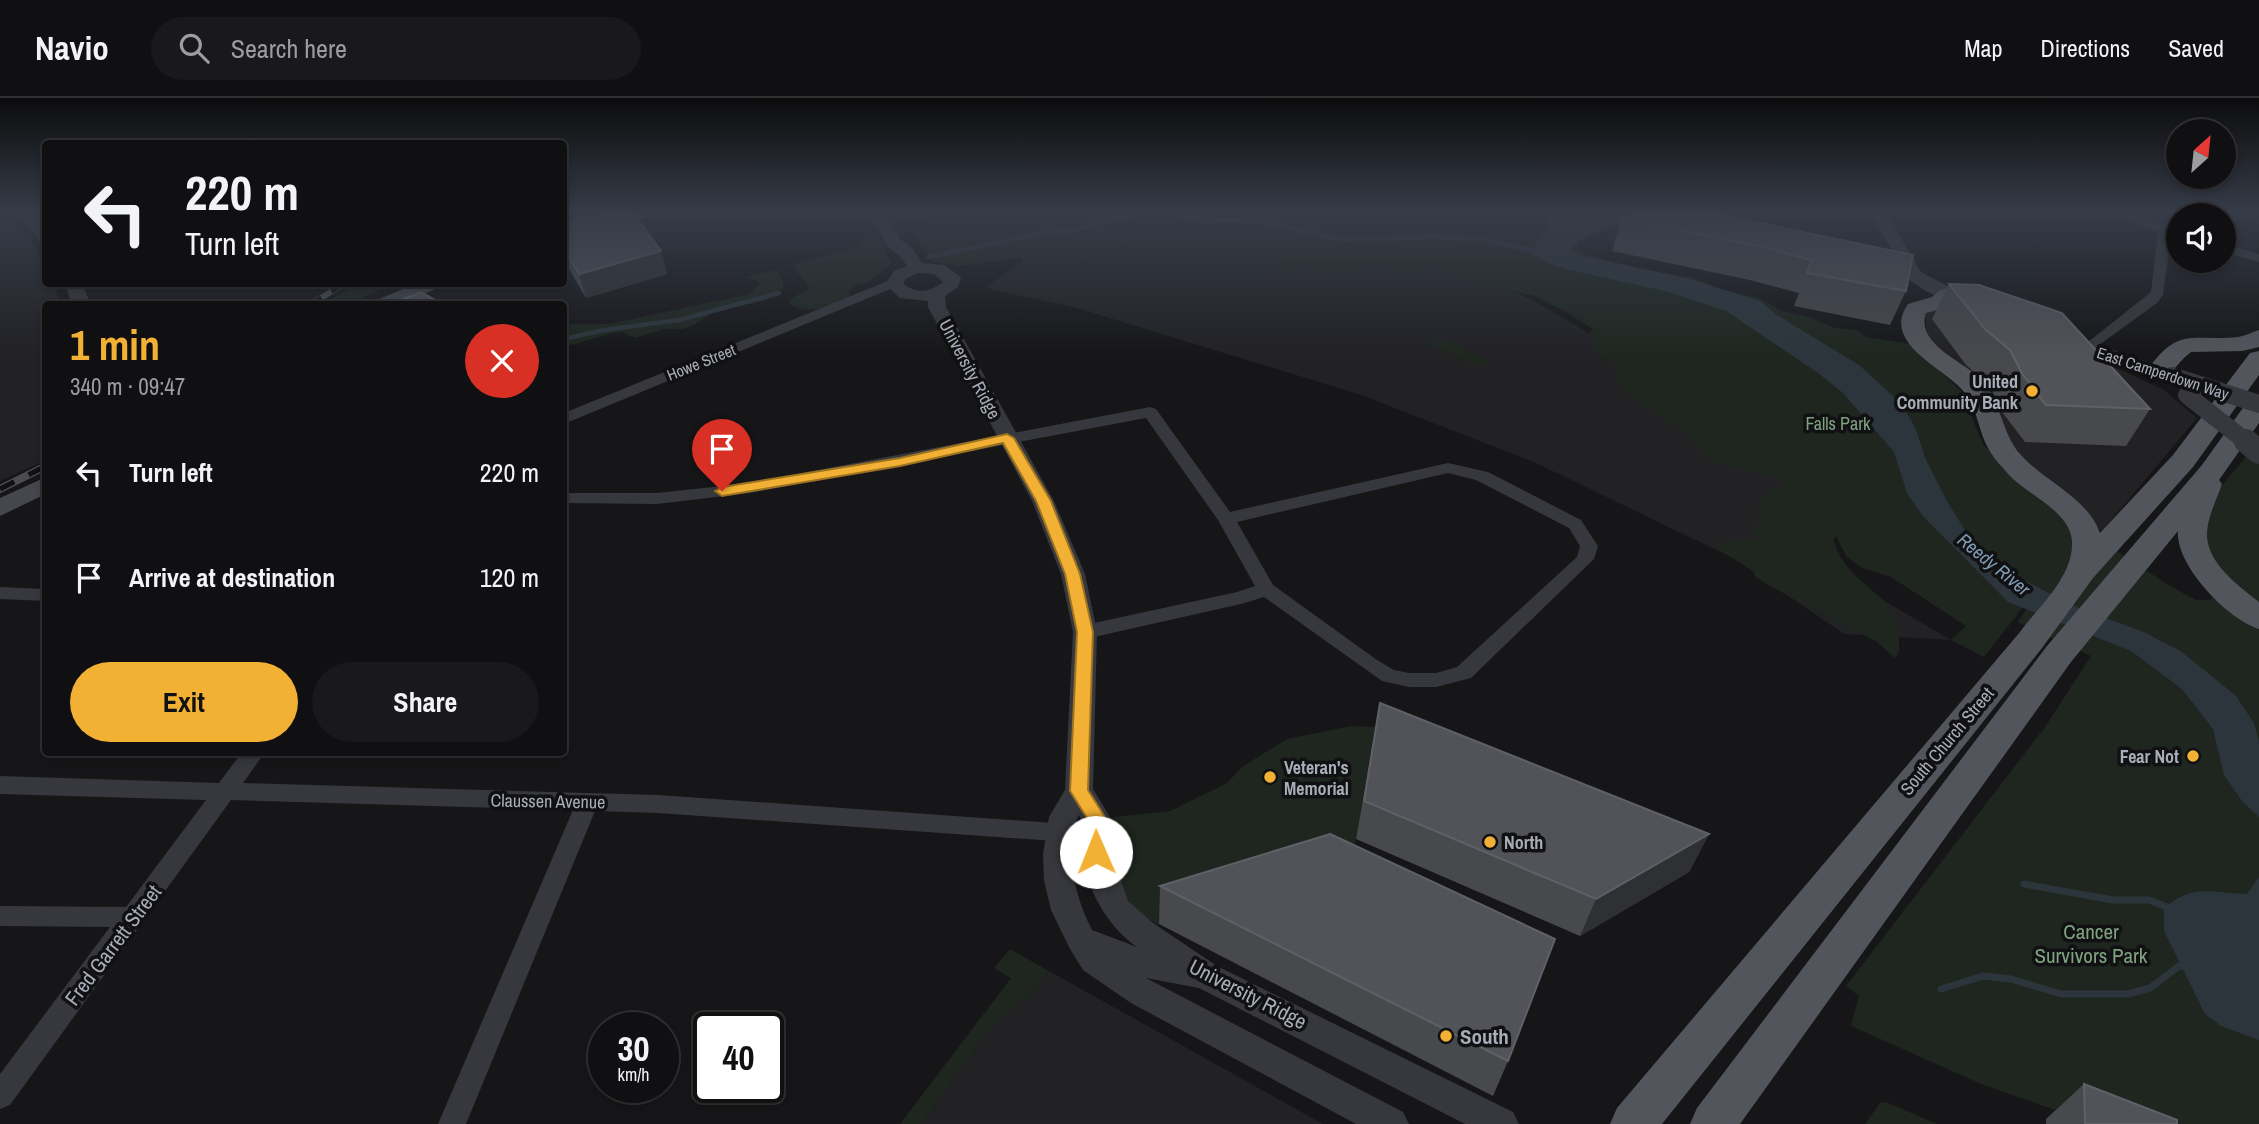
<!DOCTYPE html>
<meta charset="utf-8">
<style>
body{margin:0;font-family:"Archivo Narrow",sans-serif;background:#19191b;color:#f1f3f6;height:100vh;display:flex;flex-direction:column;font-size:26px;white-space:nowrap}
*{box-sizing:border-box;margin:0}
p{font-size:23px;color:#9c9d9f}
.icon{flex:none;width:38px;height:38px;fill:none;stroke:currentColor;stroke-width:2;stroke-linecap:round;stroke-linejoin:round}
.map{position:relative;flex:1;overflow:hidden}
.drawer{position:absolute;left:42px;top:203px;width:525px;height:455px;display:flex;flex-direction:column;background:#101012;border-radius:7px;box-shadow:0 4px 10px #0003,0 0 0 2px #303032}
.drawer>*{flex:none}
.top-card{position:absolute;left:42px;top:42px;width:525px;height:147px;border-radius:7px;box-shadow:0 4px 10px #0003,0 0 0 2px #303032;background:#101012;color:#f1f3f6;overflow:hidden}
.needle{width:46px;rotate:27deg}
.controls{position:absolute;left:2166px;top:21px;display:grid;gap:14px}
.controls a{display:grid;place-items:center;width:70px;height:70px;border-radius:50%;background:#101012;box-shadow:0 4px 10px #0003,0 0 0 2px #303032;font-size:35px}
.speed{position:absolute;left:588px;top:914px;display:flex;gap:14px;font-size:35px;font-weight:700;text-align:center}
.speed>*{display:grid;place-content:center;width:91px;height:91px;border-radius:50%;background:#101012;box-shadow:0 4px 10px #0003,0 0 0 2px #303032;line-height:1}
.speed small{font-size:18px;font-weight:400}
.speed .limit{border:4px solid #111;border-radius:10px;background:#fff;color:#111}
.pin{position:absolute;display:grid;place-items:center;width:60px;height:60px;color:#fff;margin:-72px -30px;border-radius:50% 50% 50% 0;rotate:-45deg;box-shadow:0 0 7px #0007}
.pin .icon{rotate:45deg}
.me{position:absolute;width:77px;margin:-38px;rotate:359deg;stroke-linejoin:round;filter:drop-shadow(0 0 5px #0008)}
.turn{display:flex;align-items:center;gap:24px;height:147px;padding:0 28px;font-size:32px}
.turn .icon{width:91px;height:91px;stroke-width:2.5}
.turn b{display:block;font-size:49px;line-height:60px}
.round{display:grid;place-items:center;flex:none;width:74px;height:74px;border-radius:37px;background:#19191b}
.summary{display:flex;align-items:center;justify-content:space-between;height:119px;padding:0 28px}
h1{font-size:42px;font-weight:700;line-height:52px;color:#f2b134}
.button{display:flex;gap:14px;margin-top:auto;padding:14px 28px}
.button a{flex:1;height:80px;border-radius:42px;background:#f2b134;color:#111;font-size:28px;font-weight:700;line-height:80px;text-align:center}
.button a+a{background:#19191b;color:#f1f3f6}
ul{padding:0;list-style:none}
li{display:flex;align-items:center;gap:21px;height:105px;padding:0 28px}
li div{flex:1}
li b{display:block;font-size:26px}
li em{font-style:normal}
header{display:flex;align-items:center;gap:42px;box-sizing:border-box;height:98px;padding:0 35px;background:#101012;border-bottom:2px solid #303032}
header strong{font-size:33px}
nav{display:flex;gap:38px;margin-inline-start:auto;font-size:24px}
.search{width:490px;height:63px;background:#19191b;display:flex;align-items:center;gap:18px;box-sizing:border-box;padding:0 24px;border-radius:38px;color:#9c9d9f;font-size:26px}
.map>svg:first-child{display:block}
</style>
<header>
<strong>Navio</strong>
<div class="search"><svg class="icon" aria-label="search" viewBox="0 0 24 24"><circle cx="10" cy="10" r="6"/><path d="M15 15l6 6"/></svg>Search here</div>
<nav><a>Map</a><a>Directions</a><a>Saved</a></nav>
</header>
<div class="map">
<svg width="2259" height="1026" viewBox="0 0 2259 1026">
<rect width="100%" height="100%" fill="#161618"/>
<path fill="#222225" d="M0 115H3L45 160 46 186H55L59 206H46L45 363 0 383Z
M1193 145 1364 161H1403L1485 180 1536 204 1693 296 1752 349 1819 429 1836 465 1888 505 1951 542 1844 536 1733 460 1534 364 1361 297 1077 210 985 190 1029 159 1103 153 1142 146Z
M1946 208 2117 270 2164 292 2197 320 2102 433 2088 427 2045 388 1927 237 1925 213Z
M1049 873 1323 1026H921L990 931 1033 895Z"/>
<path fill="#1e261f" d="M986 115H1705L1609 131 1580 143 1578 150 1582 154 1596 159 1649 173 1696 180 1719 191 1758 200 1782 213 1809 219 1835 230 1857 232 1866 239 1911 246 1961 293 1983 346 2012 377 2097 440 2170 488 2196 502H2211L2214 495 2259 530V1026H2095L1981 986 1851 928 1859 898 1846 888 2045 629 2091 558 2017 524 2041 492 2038 490 1984 559 1951 542 1966 528 1891 479 1862 470 1846 458 1836 438 1834 442C1843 480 1880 489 1895 520 1900 530 1899 542 1899 553L1895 560 1876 543 1768 487 1754 478 1755 473 1714 449C1726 439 1740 444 1754 441V428L1759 425 1757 416 1761 399 1772 391 1784 388 1775 380 1716 365 1700 353 1681 331 1638 305 1617 285V269L1597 256 1593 238 1589 233 1594 232 1566 214 1535 198 1487 187 1436 169 1415 177 1371 170 1355 178 1298 171 1296 176 1279 175 1265 168 1279 158 1276 154 1246 153 1239 150 1233 152 1193 145 1143 146 1106 152 1113 158C1098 165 1077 164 1060 161L1059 157 1039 159 1034 164H1024L1020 160 959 168 931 163 909 129Z
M875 140 881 144 891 166 868 184 854 188 849 194V199C828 208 812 218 791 207L789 202 810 190 793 169 800 164 857 150 869 141Z
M776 172 783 182V190L768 201 752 206 732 207 716 212 696 226 683 231H664L635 240 622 234 613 235 564 249V226H609L750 196 760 185 748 179Z
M357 186H393L348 206H324Z
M1443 241 1490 263 1480 270 1431 247Z
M2248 356 2259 366V510C2234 488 2189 451 2206 413 2214 395 2235 373 2248 356Z
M1351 628 1375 629 1352 764 1157 827 1117 798 1105 720 1170 713 1227 685 1242 669 1287 641Z
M1010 851 1049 873 1033 895 990 931 921 1026H900L1011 880 994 870Z
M1886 1004 1937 1026H1865L1880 1005Z"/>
<path fill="#2c353c" d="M1552 115H1652C1633 122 1578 133 1572 152L1577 157 1687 180 1760 203 1777 217 1859 267 1893 298 1908 317 1915 329 1926 362 1947 403 1968 437 1996 468 2081 511 2144 534 2182 554 2236 598 2254 625 2259 643V719L2242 703 2224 677 2213 631 2182 591 2131 553 2008 504 1922 417 1907 395 1894 354 1843 295 1818 275 1726 213 1669 194 1570 172 1549 165 1529 154 1545 136Z
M2259 779V942L2221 928 2205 916 2164 833V810C2195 785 2210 795 2247 796Z"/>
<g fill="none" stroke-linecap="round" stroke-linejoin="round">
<path stroke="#2c353c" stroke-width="4.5" d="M1172 115 1203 122
M1213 122 1261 123 1342 142 1436 139 1478 141 1535 153
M929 159 1046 134 1076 132 1113 120 1147 115
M564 241 604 232 679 222 779 195"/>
<path stroke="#2c353c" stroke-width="7" d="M2024 786 2113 802H2149L2172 811
M1941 891 1983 878 2011 881 2061 896H2128L2150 890 2179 868 2187 869"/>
<path fill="#37383d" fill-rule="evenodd" d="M2105 115H2124L2162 126 2174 115 2185 117H2179V125L2174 130 2179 131V138L2171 137 2163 197 2157 205 2088 255 2081 251 2083 248 2151 194 2158 133Z
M2224 146 2259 156V164L2224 154Z
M895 180 902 184 900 187 564 326V315Z
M1150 309 1156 311 1230 414 1448 365 1488 374 1581 422 1598 448 1594 461 1471 580 1436 589H1409L1382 583 1264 499 1241 506 1085 541 1078 539 1075 534 1078 529 1085 527 1237 494 1255 488 1218 422 1146 320 750 395 657 406 564 405V395H657L750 385ZM1448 375 1476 382 1569 430 1580 448 1577 459 1457 569 1436 575H1409L1394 572 1377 562 1273 487 1237 424Z
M0 489 46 491V503L0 501Z
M242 654H265L243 685 658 697 1096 728 1104 730 1107 737 1104 744 1096 746 658 715 595 713 466 1026H438L573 712 231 702 10 1007 0 1011V976L110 829 0 828V808L126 809 206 702 0 696V678L219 685Z"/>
<path fill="#37383d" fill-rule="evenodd" d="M18 115H34L46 129V145L40 144Z
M869 115H885L901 142 912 150 922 165 944 167 961 179 958 189 945 198 946 209 1054 403 1085 476 1097 534 1093 691 1110 719 1111 754 1128 803 1153 825 1217 868 1513 1014 1519 1026H1465L1199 890 1146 880 1403 1014 1409 1026H1356L1131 905 1083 872 1070 851 1051 812 1044 782 1043 756 1049 719 1065 692 1073 534 1061 476 1032 403 928 209V203L900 200 885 186 894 173 907 168 900 158 888 149ZM918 175 934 176 943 184C930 194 916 197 903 185L906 181ZM1079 717C1085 728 1080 743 1082 755 1088 793 1106 827 1137 849L1092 832C1075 799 1063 752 1079 717Z
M1870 115H1886L1921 174 1976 203 1979 207 1976 211H1964L1924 192 1908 181Z
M65 186H83L90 206H72Z
M2066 237 2179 274 2182 278 2172 284 2165 282 2059 247 2057 243 2059 239Z"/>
<path fill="#45474d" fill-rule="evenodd" d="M620 115H650L648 119 564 141V129Z
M415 186H441L438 190 400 206H374L377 202Z
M46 379V396L0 418V400Z"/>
<path fill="#53555c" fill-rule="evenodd" d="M1948 190 1956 192 1960 197 1948 209 1926 215C1915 246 1964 264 1981 281 2002 303 2001 336 2021 357 2045 384 2087 399 2100 435L2173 357 2250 255 2259 253V277L2193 369 2093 480 2042 550 1662 1026H1610L1617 1010 2020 534C2039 508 2074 478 2072 443 2070 414 2030 398 2011 379 2001 368 1991 358 1985 344 1978 328 1976 309 1965 295 1946 270 1880 246 1908 206L1932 199 1940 192Z
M2259 232V249L2242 253 2191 254C2175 265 2171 285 2150 279L2146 274C2179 227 2190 244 2238 239 2245 238 2252 234 2259 232Z
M2259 298V325L2219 382 2222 386C2217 401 2208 418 2207 434 2205 464 2239 488 2259 504V531C2228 522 2175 467 2178 433L2071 564 1740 1026H1690L1697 1010 2047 548 2202 367 2250 300Z"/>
<g stroke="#4a4c52" stroke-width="6">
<path id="rail-far1" d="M311 206 344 186"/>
</g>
<g stroke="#4a4c52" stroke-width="8">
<path id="rail" d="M0 391 46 368"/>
</g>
<use href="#rail-far1" stroke="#111113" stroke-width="4.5" stroke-dasharray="12" stroke-linecap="butt"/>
<use href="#rail" stroke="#111113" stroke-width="5" stroke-dasharray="16" stroke-linecap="butt"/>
<path stroke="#37383d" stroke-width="18" d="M2172 278 2259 306
M2187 297 2248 345"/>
<path stroke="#37383d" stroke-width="24" d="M2246 343 2259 354"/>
</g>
<path fill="#47494d" d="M1713 115 1906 193 1890 227 1794 208 1799 195 1750 182 1612 153 1621 121Z
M564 123 661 153 667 176 586 200 564 162Z
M1949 186 2150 311 2126 348 2025 344 2002 314 1990 288 1966 267 1932 221Z
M1380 605 1709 736 1689 774 1580 838 1356 741 1373 644Z
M1160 788 1508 963 1493 998 1159 826Z
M2084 986 2177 1026H2046V1021Z"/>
<path fill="#2f3033" d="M661 153 667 176 586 200 579 176Z
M1709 736 1689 774 1580 838 1596 801Z"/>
<path fill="#525359" stroke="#5f6168" stroke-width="2" d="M603 115H633L661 153 579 176 564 151V123L583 118 596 119Z
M1635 115H1713L1913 157 1906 193 1807 175 1812 162 1762 149 1621 121Z
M1949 186 1979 187 2062 215 2150 311 2046 307 2023 277 2010 252 1985 231Z
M421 194 442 206H391Z
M1380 605 1709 736 1596 801 1364 703Z
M1330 736 1555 841 1508 963 1160 788Z
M2084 986 2177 1022V1026H2085Z"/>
<linearGradient id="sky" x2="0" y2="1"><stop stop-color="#0c0c0d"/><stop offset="0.44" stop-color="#363c48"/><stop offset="1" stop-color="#363c48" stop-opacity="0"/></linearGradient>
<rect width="2259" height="259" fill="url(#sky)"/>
<path fill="#f2b134" stroke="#9d7322" stroke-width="2" d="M1007 336 1014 340 1051 403 1080 476 1093 534 1088 692 1105 719 1106 754 1103 760 1096 762 1090 760 1087 754V720L1070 693 1077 534 1065 476 1036 403 1003 345 900 368 722 398 715 393 722 389 900 360Z"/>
<g fill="#f2b134" stroke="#111113" stroke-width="2.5">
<circle cx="2032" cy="293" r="7"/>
<circle cx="2193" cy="658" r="7"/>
<circle cx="1270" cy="679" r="7"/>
<circle cx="1490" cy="744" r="7"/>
<circle cx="1446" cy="938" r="7"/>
</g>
<g text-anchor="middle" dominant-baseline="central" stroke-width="7" stroke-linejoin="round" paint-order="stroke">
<g font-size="16" fill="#a8adb8" stroke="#111113">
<text transform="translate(701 264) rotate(-22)">Howe Street</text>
<text transform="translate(2163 275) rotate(18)">East Camperdown Way</text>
</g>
<g font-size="18" fill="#a8adb8" stroke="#111113">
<text transform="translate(970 271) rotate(62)">University Ridge</text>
<text transform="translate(1947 643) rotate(-50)">South Church Street</text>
<text transform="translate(548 703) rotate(1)">Claussen Avenue</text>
</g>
<g font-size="18" font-weight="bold" fill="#a8adb8" stroke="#111113" text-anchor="end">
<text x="2018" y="283">United<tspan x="2018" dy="21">Community Bank</tspan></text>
<text x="2179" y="658">Fear Not</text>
<text x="1284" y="669" text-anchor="start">Veteran's<tspan x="1284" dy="21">Memorial</tspan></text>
<text x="1504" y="744" text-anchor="start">North</text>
</g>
<g font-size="18" fill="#7fa381" stroke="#111113">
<text x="1838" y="325">Falls Park</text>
</g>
<g font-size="19" font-style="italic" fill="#7f9bb3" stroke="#111113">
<text transform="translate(1994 466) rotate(39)">Reedy River</text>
</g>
<g font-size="21" fill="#7fa381" stroke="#111113">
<text x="2091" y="833">Cancer<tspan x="2091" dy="24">Survivors Park</tspan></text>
</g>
<g font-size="21" fill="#a8adb8" stroke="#111113">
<text transform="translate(113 847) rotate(-53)">Fred Garrett Street</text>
<text transform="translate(1248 896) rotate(27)">University Ridge</text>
</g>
<g font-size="21" font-weight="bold" fill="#a8adb8" stroke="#111113" text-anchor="start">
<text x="1460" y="938">South</text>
</g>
</g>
</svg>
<div class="controls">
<a><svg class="needle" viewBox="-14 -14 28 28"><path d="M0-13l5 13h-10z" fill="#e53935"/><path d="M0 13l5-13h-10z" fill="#9c9d9f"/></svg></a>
<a><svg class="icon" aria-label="sound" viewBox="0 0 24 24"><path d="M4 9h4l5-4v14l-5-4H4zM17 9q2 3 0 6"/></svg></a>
</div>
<div class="speed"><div>30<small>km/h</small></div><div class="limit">40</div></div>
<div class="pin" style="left:722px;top:393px;background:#d93025"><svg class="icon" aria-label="arrive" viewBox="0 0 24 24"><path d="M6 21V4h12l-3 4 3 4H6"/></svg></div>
<svg class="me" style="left:1096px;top:754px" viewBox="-20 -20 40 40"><circle r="19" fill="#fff"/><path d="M0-13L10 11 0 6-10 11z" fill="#f2b134"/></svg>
<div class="top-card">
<div class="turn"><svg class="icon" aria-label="left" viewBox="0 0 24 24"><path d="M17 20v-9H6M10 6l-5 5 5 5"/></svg><div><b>220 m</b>Turn left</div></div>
</div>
<section class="drawer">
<div class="summary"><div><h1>1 min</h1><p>340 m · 09:47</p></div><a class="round" style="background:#d93025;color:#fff"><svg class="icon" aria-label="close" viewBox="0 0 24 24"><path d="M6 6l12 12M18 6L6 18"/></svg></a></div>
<ul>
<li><svg class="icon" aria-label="left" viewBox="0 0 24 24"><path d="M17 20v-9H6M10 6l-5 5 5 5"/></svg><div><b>Turn left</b></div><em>220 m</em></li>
<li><svg class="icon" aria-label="arrive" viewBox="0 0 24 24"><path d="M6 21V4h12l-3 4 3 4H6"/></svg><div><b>Arrive at destination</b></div><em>120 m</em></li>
</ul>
<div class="button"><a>Exit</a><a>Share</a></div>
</section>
</div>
